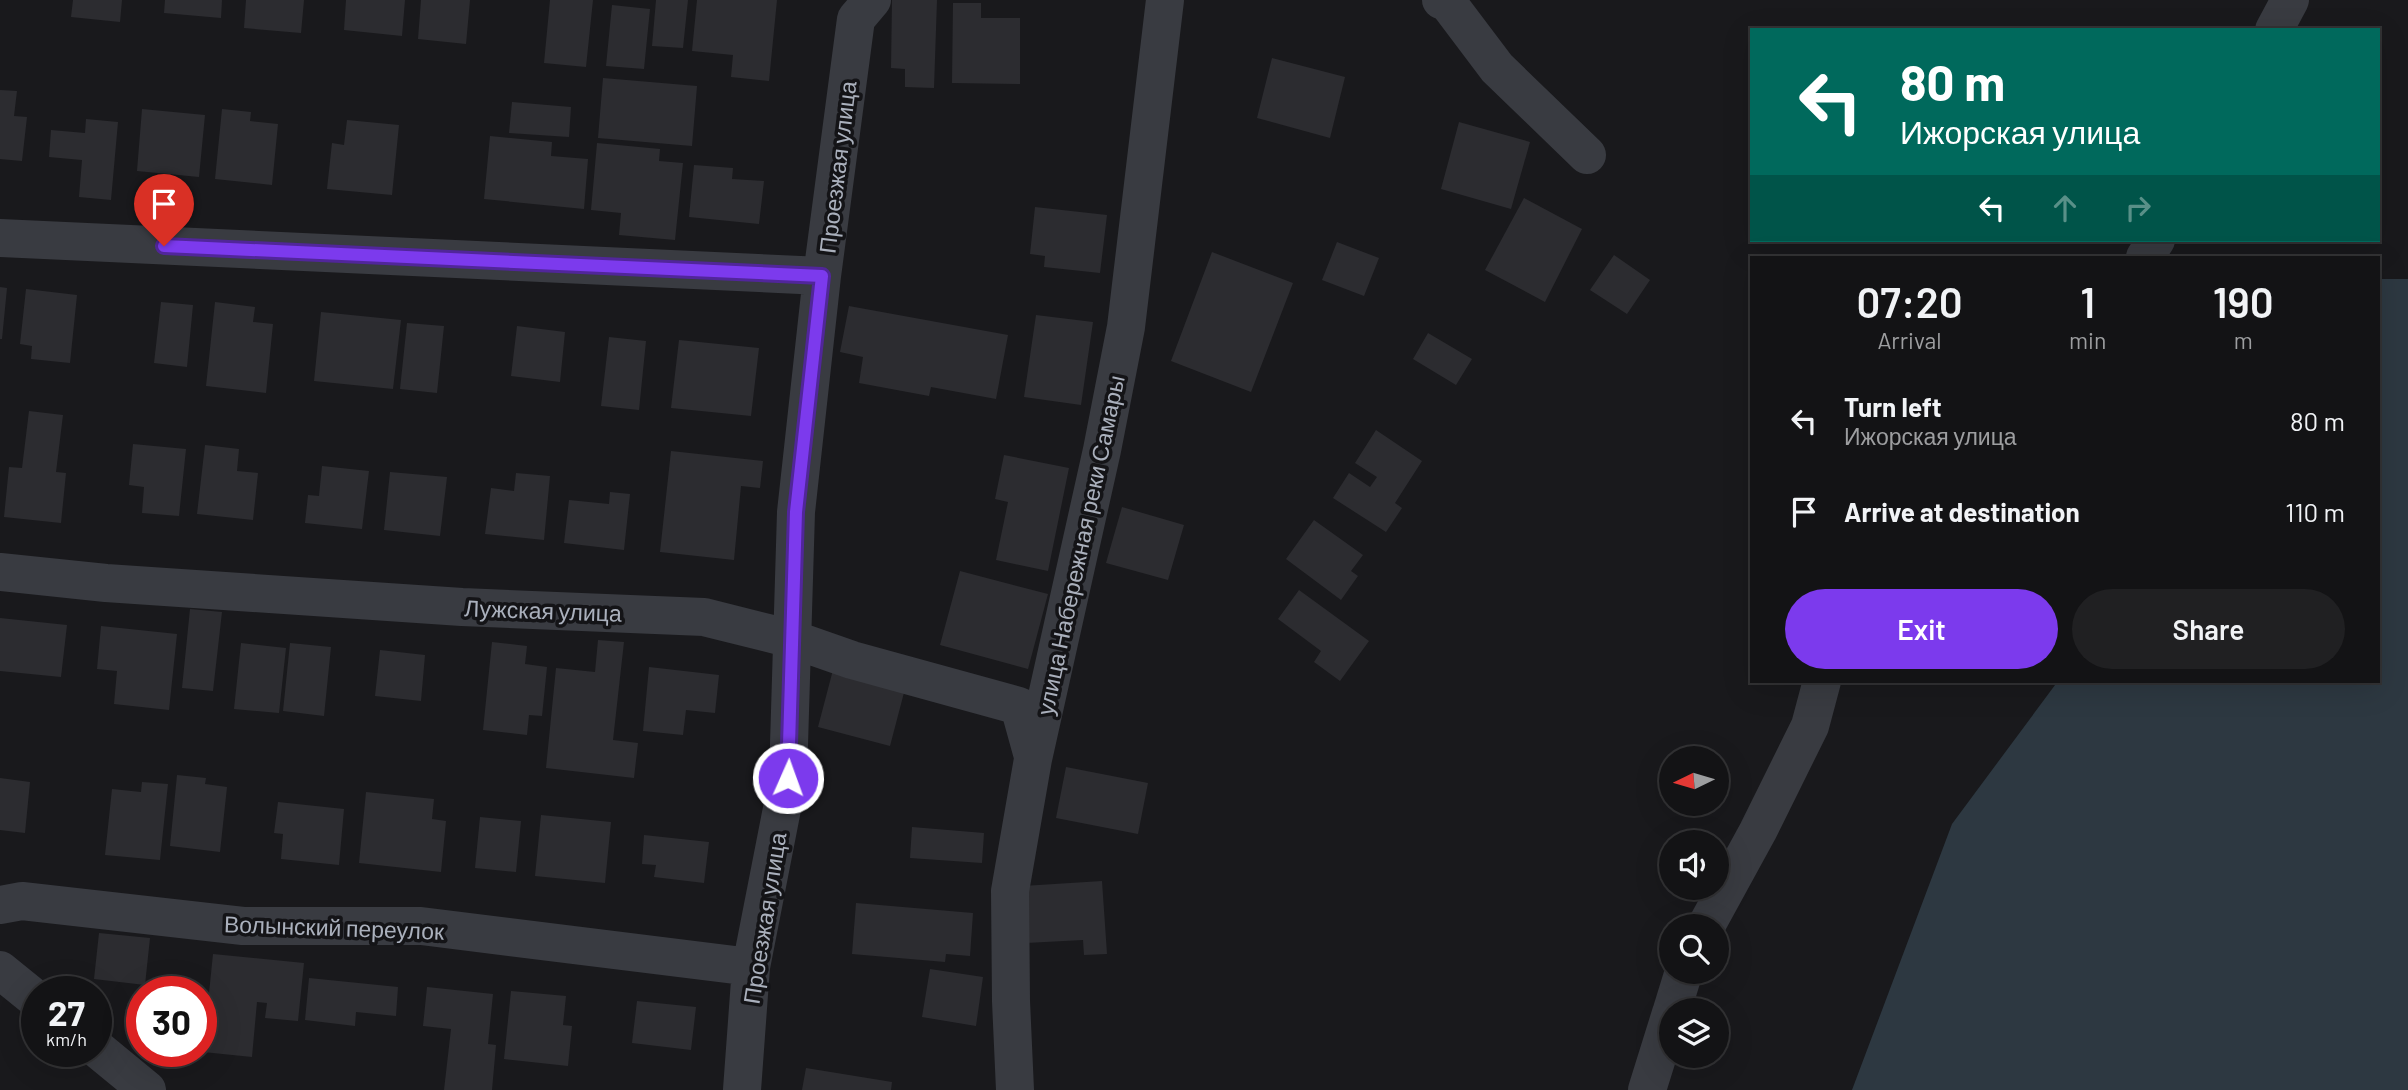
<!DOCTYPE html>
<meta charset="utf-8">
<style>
body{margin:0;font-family:Barlow,sans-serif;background:#202022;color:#f1f3f6;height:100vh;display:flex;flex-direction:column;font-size:26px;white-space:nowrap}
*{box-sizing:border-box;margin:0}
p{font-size:23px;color:#9d9ea0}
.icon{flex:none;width:38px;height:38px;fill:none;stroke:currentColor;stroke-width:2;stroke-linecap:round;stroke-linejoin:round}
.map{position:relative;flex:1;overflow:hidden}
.details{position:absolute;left:1750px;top:256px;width:630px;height:427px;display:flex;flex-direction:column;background:#131315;border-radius:0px;box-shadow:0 7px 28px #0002,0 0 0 2px #323234}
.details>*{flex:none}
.guide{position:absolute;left:1750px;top:28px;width:630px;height:214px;border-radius:0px;box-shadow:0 7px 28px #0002,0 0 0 2px #323234;background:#00695c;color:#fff;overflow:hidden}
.needle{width:46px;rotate:265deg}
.controls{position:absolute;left:1659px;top:746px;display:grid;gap:14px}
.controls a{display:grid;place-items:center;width:70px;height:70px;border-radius:50%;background:#131315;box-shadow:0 7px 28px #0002,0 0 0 2px #323234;font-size:35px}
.speed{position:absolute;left:21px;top:976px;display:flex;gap:14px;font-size:35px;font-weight:700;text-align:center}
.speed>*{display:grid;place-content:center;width:91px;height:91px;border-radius:50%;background:#131315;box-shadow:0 7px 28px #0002,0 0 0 2px #323234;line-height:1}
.speed small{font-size:18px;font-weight:400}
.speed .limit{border:10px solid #d22;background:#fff;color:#111}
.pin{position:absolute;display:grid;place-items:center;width:60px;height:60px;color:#fff;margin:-72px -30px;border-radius:50% 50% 50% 0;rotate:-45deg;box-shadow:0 0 7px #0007}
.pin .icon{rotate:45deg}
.me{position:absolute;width:77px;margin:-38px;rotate:2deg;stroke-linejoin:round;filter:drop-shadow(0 0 5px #0008)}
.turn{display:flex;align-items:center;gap:24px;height:147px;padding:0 35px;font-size:32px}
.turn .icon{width:91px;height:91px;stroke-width:2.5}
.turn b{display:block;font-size:49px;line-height:60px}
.lanes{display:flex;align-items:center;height:66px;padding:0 35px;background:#0003;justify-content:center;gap:35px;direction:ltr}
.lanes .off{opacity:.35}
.eta{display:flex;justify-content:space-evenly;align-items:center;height:119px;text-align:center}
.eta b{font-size:42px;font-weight:600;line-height:49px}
.action{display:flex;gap:14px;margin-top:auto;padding:14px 35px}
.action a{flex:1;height:80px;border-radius:42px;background:#7c3aed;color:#fff;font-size:28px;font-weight:600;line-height:80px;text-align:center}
.action a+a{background:#202022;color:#f1f3f6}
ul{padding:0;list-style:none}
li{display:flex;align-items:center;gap:21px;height:91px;padding:0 35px}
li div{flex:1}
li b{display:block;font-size:26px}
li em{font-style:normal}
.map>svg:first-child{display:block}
</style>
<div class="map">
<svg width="2408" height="1090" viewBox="0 0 2408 1090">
<rect width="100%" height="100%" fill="#19191c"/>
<path fill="#2d3841" d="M2378 279H2408V1090H1852L1952 824 2058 681H2378Z"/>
<path fill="#2c2c30" d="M73 0H122L120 22 71 17Z
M165 0H222L221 18 164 13Z
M246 0H304L301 33 244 28Z
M346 0H405L402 36 344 30Z
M421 0H470L466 44 418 39Z
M550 0H593L586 67 544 63Z
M656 0H688L683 48 652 46Z
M697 0H777L769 81 731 77 733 55 692 51Z
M892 0H937L934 88 905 87V69L891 68Z
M953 3H981V18H1020V84L952 83Z
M612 5 650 9 644 69 606 66Z
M1272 58 1345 77 1330 138 1257 118Z
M603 78 697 86 692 146 598 138Z
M0 90 17 91 14 116 27 117 22 161 0 159Z
M512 102 571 107 569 137 509 133Z
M142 109 205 115 199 177 137 171Z
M222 109 251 112 250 121 278 124 272 185 215 179Z
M86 119 118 122 111 200 79 197 82 160 49 157 51 130 85 133Z
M347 120 399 125 392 195 327 189 332 143 344 145Z
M1459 122 1530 142 1511 209 1441 189Z
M490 136 552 142 551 156 588 159 584 209 484 199Z
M597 143 660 149 659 161 683 163 675 240 619 235 621 213 591 210Z
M694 165 733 168 732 179 764 181 759 224 689 217Z
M1524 198 1582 229 1545 302 1485 270Z
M1035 207 1107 215 1100 273 1044 267 1045 256 1030 254Z
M1337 242 1379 258 1364 296 1322 280Z
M1212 252 1293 283 1251 392 1171 361Z
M1614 255 1650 280 1627 314 1590 290Z
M0 287 7 288 2 339H0Z
M26 289 77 295 70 363 31 359 32 346 20 344Z
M161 302 193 305 187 367 154 363Z
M215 302 255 307 253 322 273 324 266 393 206 386Z
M849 306 1008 335 996 399 931 387 929 396 859 383 863 357 840 352Z
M321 312 401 320 393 389 314 381Z
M1036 315 1093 322 1081 405 1024 397Z
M407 323 444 326 437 393 400 389Z
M517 326 565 332 560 382 511 376Z
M1428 333 1472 359 1456 385 1413 359Z
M609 337 646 341 639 410 601 406Z
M679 340 759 348 751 416 671 408Z
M29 411 63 415 56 472 66 473 61 523 4 517 9 467 22 468Z
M1376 430 1422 461 1395 503 1402 508 1386 532 1333 498 1349 473 1370 487 1377 477 1355 463Z
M133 444 186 449 179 516 142 513 144 487 129 485Z
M205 445 239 449 237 471 258 473 253 520 197 514Z
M671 451 763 461 760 488 741 486 734 560 660 552Z
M1004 455 1069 468 1048 571 996 560 1008 502 995 499Z
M322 466 369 471 362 529 305 523 308 495 319 496Z
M390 472 447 477 440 536 384 530Z
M516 473 550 476 544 540 485 534 491 488 514 491Z
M610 492 630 494 624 550 564 543 569 500 609 504Z
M1122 507 1184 525 1168 580 1106 563Z
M1314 520 1363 555 1351 571 1358 576 1341 600 1286 559Z
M960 571 1048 594 1028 669 940 645Z
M1299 590 1369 641 1340 681 1314 662 1321 651 1278 619Z
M190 609 222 612 213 691 182 688Z
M0 618 67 625 61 677 0 671Z
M101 626 177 634 169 710 114 704 117 671 97 669Z
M598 640 624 642 613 740 638 743 634 778 546 768 556 668 595 672Z
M492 642 527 646 525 664 547 667 542 716 529 715 527 735 483 730Z
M241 643 286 648 279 713 234 709Z
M290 643 331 647 324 716 283 711Z
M380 650 425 655 421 701 375 696Z
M834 666 906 685 890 746 818 727Z
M649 667 719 675 715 713 686 710 683 735 643 731Z
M1066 767 1148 783 1138 834 1056 818Z
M177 775 206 778 205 784 227 787 220 852 170 846Z
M0 778 30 782 25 833 0 830Z
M142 782 168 784 160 860 105 855 112 789 141 792Z
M366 792 434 799 432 819 446 821 441 872 359 863Z
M278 802 344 809 339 865 281 859 283 834 274 833Z
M541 815 611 822 605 883 535 876Z
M480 817 521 821 516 872 475 868Z
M912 827 984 833 982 863 910 858Z
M644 835 709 842 704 883 654 877 656 865 642 864Z
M1102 881 1107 954 1084 955 1083 940 1026 943 1023 886Z
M856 903 973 913 970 956 946 954 945 962 852 954Z
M99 933 150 938 145 985 94 979Z
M213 954 304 963 298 1021 265 1018 267 1003 257 1002 252 1057 203 1052Z
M930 969 983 977 976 1026 922 1017Z
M309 978 398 987 396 1016 356 1012 355 1026 305 1020Z
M427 987 493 994 488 1044 496 1045 492 1090H444L451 1029 423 1026Z
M511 991 566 996 563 1025 572 1026 568 1066 504 1059Z
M637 1001 696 1007 691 1050 632 1043Z
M806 1068 892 1082 891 1090H802Z"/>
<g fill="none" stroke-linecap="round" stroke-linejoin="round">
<path stroke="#393b41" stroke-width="38" d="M1441 0 1448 3 1497 68 1587 155
M2274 30 2290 0
M0 238 822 276
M2145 257 2156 240
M0 572 106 583 462 607 704 617 792 639 852 660 1019 706 1032 753
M0 905 22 901 243 926H421L751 967
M1706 926 1758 831 1810 726 1822 681
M0 970 37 1000
M1672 1010 1684 971
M96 1048 147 1090
M742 1090 751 967 788 778 796 512 822 276 856 19 872 0
M1015 1090 1011 1001 1010 891 1033 759 1102 450 1126 327 1165 0
M1647 1090 1671 1013"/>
</g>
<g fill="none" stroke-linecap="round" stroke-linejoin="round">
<g stroke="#51269a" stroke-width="18">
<path id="route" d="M164 246 822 276 796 512 788 778"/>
</g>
<use href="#route" stroke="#7c3aed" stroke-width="12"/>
</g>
<g text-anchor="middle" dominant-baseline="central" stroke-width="7" stroke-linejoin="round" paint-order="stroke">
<g font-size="23" fill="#aab0bc" stroke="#141417">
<text transform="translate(837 167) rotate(-83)">Проезжая улица</text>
<text transform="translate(1080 545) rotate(-78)">улица Набережная реки Самары</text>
<text transform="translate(543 610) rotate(2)">Лужская улица</text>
<text transform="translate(764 918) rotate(-81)">Проезжая улица</text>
<text transform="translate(334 927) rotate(2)">Волынский переулок</text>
</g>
</g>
</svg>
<div class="controls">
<a><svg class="needle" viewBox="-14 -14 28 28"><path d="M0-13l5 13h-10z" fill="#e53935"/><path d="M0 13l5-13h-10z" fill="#9d9ea0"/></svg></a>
<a><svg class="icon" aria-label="sound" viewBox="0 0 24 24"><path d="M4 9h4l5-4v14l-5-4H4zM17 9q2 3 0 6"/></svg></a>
<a><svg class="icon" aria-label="search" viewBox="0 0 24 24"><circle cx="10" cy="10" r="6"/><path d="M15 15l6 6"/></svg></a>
<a><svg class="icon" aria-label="layers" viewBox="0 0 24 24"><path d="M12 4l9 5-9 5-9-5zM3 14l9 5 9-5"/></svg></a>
</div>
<div class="speed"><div>27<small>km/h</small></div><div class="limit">30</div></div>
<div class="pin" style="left:164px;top:246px;background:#d93025"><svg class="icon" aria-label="arrive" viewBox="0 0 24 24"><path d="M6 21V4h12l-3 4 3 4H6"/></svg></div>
<svg class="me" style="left:788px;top:778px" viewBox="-20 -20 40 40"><circle r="17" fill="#7c3aed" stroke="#fff" stroke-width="3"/><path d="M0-11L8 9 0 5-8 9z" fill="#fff"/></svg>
<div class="guide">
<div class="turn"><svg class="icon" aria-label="left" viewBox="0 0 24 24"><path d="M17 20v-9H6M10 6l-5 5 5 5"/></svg><div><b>80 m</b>Ижорская улица</div></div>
<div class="lanes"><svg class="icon" aria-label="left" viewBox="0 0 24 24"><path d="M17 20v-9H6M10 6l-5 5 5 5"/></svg><svg class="icon off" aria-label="ahead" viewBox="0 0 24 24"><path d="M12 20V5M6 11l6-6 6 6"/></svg><svg class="icon off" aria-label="right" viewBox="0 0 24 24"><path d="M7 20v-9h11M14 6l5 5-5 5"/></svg></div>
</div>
<section class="details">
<div class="eta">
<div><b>07:20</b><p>Arrival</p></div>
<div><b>1</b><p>min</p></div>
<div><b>190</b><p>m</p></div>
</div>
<ul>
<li><svg class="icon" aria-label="left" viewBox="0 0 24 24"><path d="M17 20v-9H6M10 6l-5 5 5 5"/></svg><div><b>Turn left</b><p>Ижорская улица</p></div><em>80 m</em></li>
<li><svg class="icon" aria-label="arrive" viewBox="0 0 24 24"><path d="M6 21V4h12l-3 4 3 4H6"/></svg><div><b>Arrive at destination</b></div><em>110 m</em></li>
</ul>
<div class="action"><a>Exit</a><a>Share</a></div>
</section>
</div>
